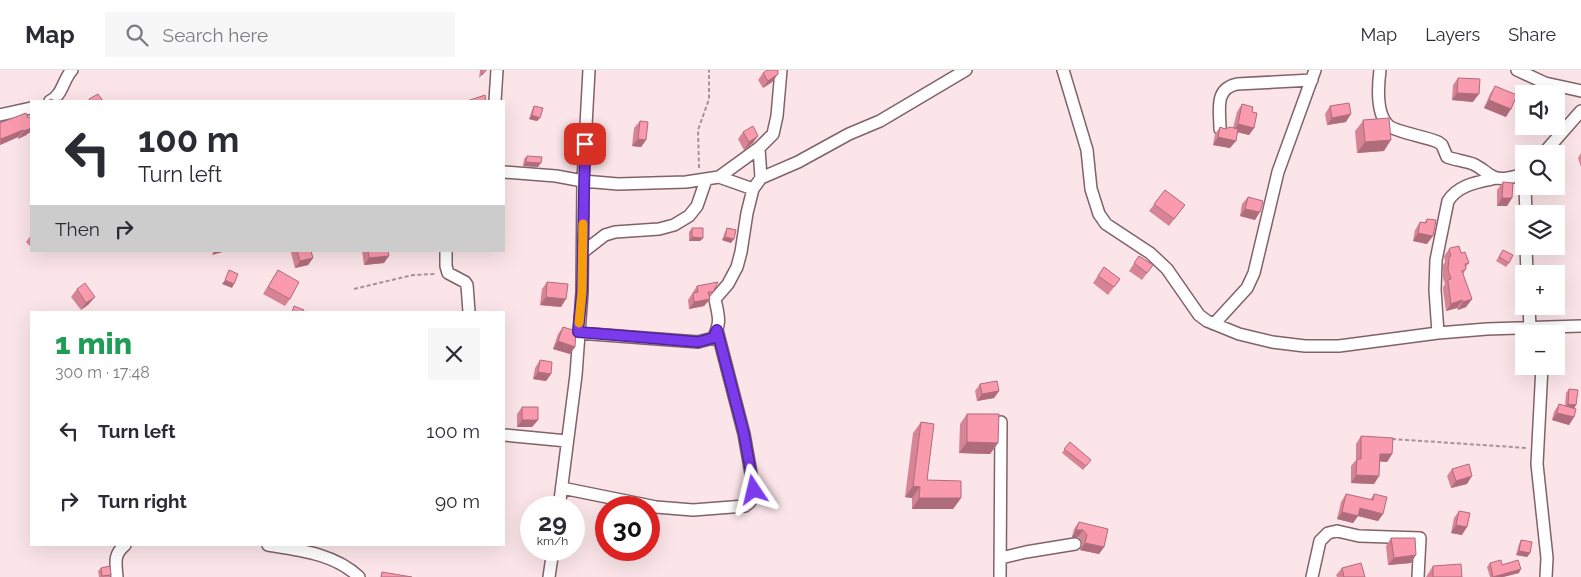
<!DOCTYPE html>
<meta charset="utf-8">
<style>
body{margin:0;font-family:Raleway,sans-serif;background:#f7f7f7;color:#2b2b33;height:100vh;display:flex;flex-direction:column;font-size:19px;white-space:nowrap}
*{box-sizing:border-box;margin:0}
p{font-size:16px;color:#7c7c81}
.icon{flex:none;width:28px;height:28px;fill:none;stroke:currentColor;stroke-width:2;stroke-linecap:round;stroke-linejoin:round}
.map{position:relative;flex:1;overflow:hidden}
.side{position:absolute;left:30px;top:241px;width:475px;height:235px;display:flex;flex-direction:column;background:#fff;border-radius:0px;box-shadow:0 5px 20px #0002}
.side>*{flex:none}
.hud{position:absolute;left:30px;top:30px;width:475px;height:152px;border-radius:0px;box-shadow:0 5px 20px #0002;background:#fff;color:#2b2b33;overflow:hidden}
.fabs{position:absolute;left:1515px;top:15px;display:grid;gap:10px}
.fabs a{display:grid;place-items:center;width:50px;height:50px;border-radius:0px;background:#fff;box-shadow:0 5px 20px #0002;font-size:25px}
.speed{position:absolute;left:520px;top:426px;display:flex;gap:10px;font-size:25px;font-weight:700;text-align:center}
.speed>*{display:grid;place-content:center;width:65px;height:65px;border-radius:50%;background:#fff;box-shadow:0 5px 20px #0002;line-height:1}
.speed small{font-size:12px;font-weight:400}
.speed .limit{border:8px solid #d22;background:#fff;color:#111}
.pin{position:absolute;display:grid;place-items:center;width:42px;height:42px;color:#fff;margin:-21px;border-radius:10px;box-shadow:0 2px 8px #0006}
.me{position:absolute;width:55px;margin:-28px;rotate:350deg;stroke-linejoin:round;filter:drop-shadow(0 0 4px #0008)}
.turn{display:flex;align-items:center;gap:18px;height:105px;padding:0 25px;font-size:22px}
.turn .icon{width:65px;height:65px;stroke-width:2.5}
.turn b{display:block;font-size:35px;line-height:42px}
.then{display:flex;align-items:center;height:48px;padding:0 25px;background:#0003;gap:10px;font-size:19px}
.round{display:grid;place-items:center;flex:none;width:52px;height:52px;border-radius:0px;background:#f7f7f7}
.headline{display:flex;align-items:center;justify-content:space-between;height:85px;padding:0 25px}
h1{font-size:30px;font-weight:800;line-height:38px;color:#1e9e55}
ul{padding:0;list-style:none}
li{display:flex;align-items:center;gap:15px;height:70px;padding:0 25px}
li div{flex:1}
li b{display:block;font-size:19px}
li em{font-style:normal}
header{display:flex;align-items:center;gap:30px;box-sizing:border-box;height:70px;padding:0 25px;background:#fff;border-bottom:1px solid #e1e1e2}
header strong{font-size:24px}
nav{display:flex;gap:28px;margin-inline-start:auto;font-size:18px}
.search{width:350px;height:45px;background:#f7f7f7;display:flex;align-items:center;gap:12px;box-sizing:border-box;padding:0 18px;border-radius:0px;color:#7c7c81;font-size:19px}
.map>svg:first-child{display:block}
</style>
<header>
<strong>Map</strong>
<div class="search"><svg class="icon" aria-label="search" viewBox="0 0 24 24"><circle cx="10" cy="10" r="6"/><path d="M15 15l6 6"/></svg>Search here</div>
<nav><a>Map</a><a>Layers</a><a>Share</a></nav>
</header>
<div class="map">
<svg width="1581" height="507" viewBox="0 0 1581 507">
<rect width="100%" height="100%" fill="#fbe5e9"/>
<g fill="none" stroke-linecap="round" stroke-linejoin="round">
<g stroke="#816268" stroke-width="14">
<path id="minor" d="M1063 0 1087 80 1091 119 1099 144 1106 154 1150 183 1167 199 1199 245 1207 251 1239 264 1272 272 1305 276H1339L1438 263 1487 259 1581 256
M1380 0C1378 16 1376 45 1389 56 1396 62 1427 67 1438 72L1442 75 1447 87C1455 90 1465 91 1473 94 1480 97 1484 101 1490 105 1500 112 1513 107 1524 104
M1517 0 1545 13 1581 21
M50 31C63 25 63 9 72 0
M495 31 497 0
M0 45 31 38
M1220 59C1220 40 1214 19 1237 14L1312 10
M759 78 761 108
M1543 84 1581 41
M504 102 556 106 583 111 618 114 686 112 719 107 759 78 773 64 777 46 781 0
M719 107 753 119
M1525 116 1526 144
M1526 176 1527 204
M446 181V196L448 203 465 212 467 215 469 242
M583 182 605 165 615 162 659 159 674 155 689 146 697 136 706 110
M1529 236 1530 258
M1214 254 1247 218 1254 203 1278 102 1315 0
M578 263 698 272 713 268C722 252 718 245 715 229L728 214 737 197 741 182 747 143 753 119 761 108 798 92 849 64 880 51 966 0
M1438 263 1435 220 1436 190 1448 131C1459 114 1479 112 1497 108
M1542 296 1537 394 1547 488 1546 507
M504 365 567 371
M562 418 656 437 693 440 745 436 749 433 754 425 752 409 744 364 717 260
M559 438 576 305 582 222 583 111 589 0
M268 475C300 480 335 484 359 507
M1001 488 1026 482 1075 474
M117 507C116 493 113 485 125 475
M549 507 553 480
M1000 507 1001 352
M1312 507 1320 471 1328 463 1337 461 1359 466 1420 468 1418 507"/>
</g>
<path stroke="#a69397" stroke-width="2" stroke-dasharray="4 2.5" stroke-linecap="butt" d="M699 98 698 60 709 29V0
M354 219 413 205 436 204
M1392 369 1527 378"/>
<use href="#minor" stroke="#fff" stroke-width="11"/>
</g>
<path fill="#d78496" d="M480 0H487L479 8Z
M763 3 778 4 772 12 763 18 758 10Z
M1458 8 1473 32 1452 30 1453 15Z
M1495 16 1506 47 1484 38 1490 24Z
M1242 34 1252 42 1254 58 1249 65 1237 62 1230 78 1213 75 1215 64 1220 57 1225 59 1233 58 1237 42Z
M534 36 537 51 529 49 532 40Z
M1330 36 1346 52 1327 55 1325 44Z
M26 43 27 65 18 69V67L0 75V53Z
M640 51 646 70 641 77 632 76 634 58Z
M1363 51 1384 81 1357 83 1355 61Z
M743 62 753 73 744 80 738 69Z
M1581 83V97L1578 88Z
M527 86 538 97 523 96 524 89Z
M1503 112 1512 128 1507 136H1497V120Z
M1165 120 1185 135 1169 156 1149 141Z
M1248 127 1255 150 1240 146 1242 134Z
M1427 149V174L1413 171 1415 160 1420 152 1424 153Z
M692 158 703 168 700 171H689V162Z
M727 158 731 173 722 170 725 162Z
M31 165V177L26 172Z
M1450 178 1461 183 1469 193 1466 197V199L1463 204 1472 229 1466 237 1458 240 1457 238 1446 241 1443 220V217L1445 214 1443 208V195L1445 192 1444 186Z
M1503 180 1509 193 1506 197 1496 191Z
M292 181H311L313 188 308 195 295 198 291 183Z
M362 181H388L384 193 364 195Z
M1139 186 1153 195 1142 210 1129 201Z
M1104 197 1120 209 1108 225 1093 213Z
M278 200 290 229 285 236 263 224Z
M547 212 561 237 540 235 542 219Z
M697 216 713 222 709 227 710 229 704 236 689 239 688 230Z
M77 219 89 234 81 240 71 227Z
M563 257 575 277 570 284 553 279 558 264Z
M540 290 551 304 546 311 533 309 535 298Z
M980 314 999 321 994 328 977 331 975 321Z
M1569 319 1574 338V347L1569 355 1552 350 1554 342 1559 334 1565 336 1566 323Z
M522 337 538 350 532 357H517V344Z
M967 344 998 373 990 384 959 383 960 354Z
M921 352 927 410 961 428 953 439H912V428L905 427 913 363Z
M1361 366 1392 384 1387 392 1379 391V406L1374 414 1351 413V396L1356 390V374Z
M1070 372 1091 390 1083 400 1062 383Z
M1452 399 1467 414 1451 418 1447 406Z
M1346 424 1370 430 1374 424 1383 444 1378 451 1358 446 1353 453 1337 449 1341 432Z
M1459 441 1462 465 1451 463 1454 448Z
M1079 452 1104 477 1099 484 1080 480 1082 472 1078 467H1072L1074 459Z
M1391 468 1411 493 1388 495 1386 476Z
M1521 470 1530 483 1527 487 1516 485 1519 474Z
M1490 493 1519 503 1503 507H1490L1487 497Z
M1433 496 1462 507H1426Z
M101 498 111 505 110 507H99L98 501Z
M1342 498 1365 507H1337L1336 505Z"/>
<path fill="#af6c7a" d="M778 4 772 12 763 18 768 11Z
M1457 23 1479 24 1473 32 1452 30Z
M1489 30 1511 39 1506 47 1484 38Z
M1351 44 1346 52 1327 55 1332 48Z
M532 45 540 48 537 51 529 49Z
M1238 54 1254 58 1249 65 1233 61Z
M31 58V62L18 69 24 61Z
M23 60 18 67 0 75 1 69Z
M758 66 753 73 744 80 749 72Z
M1218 67 1236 71 1230 78 1213 75Z
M638 69 646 70 641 77 632 76Z
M1391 70 1384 81 1357 83 1365 72Z
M526 92 541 93 538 97 523 96Z
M1502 128H1512L1507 136H1497Z
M1245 139 1260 142 1255 150 1240 146Z
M1418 163 1433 166 1427 174 1413 171Z
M692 167 703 168 700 171H689Z
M725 167 734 169 731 173 722 170Z
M214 181H224L223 182 212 185Z
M389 186 384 193 364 195 369 188Z
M313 188 308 195 295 198 300 191Z
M225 210 234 214 232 218 222 214Z
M95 227 89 234 81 240 86 233Z
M546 227 566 229 561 237 540 235Z
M710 229 704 236 689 239 694 232Z
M1472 229 1466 237 1458 240 1463 232Z
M1462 230 1457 238 1446 241 1451 234Z
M558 271 575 277 570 284 553 279Z
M538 302 551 304 546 311 533 309Z
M999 321 994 328 977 331 982 324Z
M1568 334 1576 335 1574 339 1565 338Z
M1557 343 1574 347 1569 355 1552 350Z
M522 350H538L532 357H517Z
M967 372 998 373 990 384 959 383Z
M1380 384H1392L1387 392 1374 391Z
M1356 405 1379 406 1374 414 1351 413Z
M1472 406 1467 414 1451 418 1456 411Z
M913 416 920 417 912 428 905 427Z
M919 428H961L953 439H912Z
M1360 438 1383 444 1378 451 1358 446 1353 453 1337 449 1342 442Z
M1456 455 1467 457 1462 465 1451 463Z
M1076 460H1083L1078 467H1072Z
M1085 473 1104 477 1099 484 1080 480Z
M1519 481 1530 483 1527 487 1516 485Z
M1416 485 1411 493 1388 495 1394 488Z
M1521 499 1519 503 1503 507H1493Z"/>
<path fill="#fa9aae" stroke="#af6c7a" d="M482 0H486L482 5Z
M767 0H778V4L768 11 763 3Z
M1458 8 1480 9 1479 24 1457 23Z
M1495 16 1517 25 1511 39 1489 30Z
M98 24 103 31H90L89 29Z
M485 25 486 31H467Z
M51 29 55 31 60 30 61 31H50L49 30Z
M1349 33 1351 44 1332 48 1330 36Z
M1242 34 1253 37 1252 42 1257 43 1254 58 1238 54Z
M534 36 543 38 540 48 532 45Z
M26 43 28 48 31 46V58L24 61 23 60 1 69 0 68V53Z
M1389 48 1391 70 1365 72 1363 50Z
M640 51 648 52 646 70 638 69Z
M753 56 758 66 749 72 743 62Z
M1220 57 1225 59 1230 57 1238 59 1236 71 1218 67Z
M527 86 542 87 541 93 526 92Z
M1503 112 1513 113 1512 128H1502Z
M1165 120 1185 135 1174 149 1154 134Z
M1248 127 1263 131 1260 142 1245 139Z
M1427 149 1436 150 1433 166 1418 163 1420 152 1426 153Z
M692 158H703V168L692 167Z
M727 158 736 160 734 169 725 167Z
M1459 176 1461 183 1465 182 1469 193 1465 194 1466 199 1462 201 1472 229 1463 232 1462 230 1451 234 1448 212V210L1451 209 1448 200 1449 187 1451 186 1449 180 1450 178Z
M1503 180 1513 185 1509 193 1499 187Z
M297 181H311L313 188 300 191Z
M368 181H388L389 186 369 188Z
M1139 186 1153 195 1147 203 1134 193Z
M1104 197 1120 209 1114 217 1098 206Z
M229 200 238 204 234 214 225 210Z
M278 200 299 212 290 229 268 217Z
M547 212 568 214 566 229 546 227Z
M718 212 713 222H708L710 229 694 232 693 223 698 222 697 216Z
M85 213 95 227 86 233 77 219Z
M294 236 304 240 303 242H292Z
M563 257 576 261 575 277 558 271Z
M540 290 552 292 551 304 538 302Z
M997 311 999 321 982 324 980 314Z
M1569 319 1578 320 1576 335 1568 334Z
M1559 334 1576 339 1574 347 1557 343Z
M522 337H538V350H522Z
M967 344H999L998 373 967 372Z
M921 352 934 354 927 410 961 411V428H919L920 417 913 416Z
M1361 366 1393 368 1392 384H1380L1379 406 1356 405 1357 389H1361Z
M1070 372 1091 390 1086 396 1064 379Z
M1469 394 1472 406 1456 411 1452 399Z
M1346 424 1373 430 1374 424 1387 427 1383 444 1360 438 1358 446 1342 442Z
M1459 441 1470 443 1467 457 1456 455Z
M1079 452 1108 459 1104 477 1085 473 1087 465 1083 460H1076Z
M1391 468H1415L1416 485 1394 488Z
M1521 470 1532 472 1530 483 1519 481Z
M1501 490 1502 495 1518 490 1521 499 1493 507 1490 493Z
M1361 493 1365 507H1344L1342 498Z
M1461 494 1462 507H1433V496Z
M110 496 111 505 102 506 101 498Z
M382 502 412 507H381Z"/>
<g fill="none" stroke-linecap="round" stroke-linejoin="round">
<g stroke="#51269a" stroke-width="12">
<path id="route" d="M585 74 582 222 578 262 698 272 713 268 717 260 744 364 754 420"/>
</g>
<use href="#route" stroke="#7c3aed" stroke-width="9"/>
<path stroke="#f59e0b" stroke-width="9" d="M579 253 582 222 583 154"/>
</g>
</svg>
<div class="fabs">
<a><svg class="icon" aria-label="sound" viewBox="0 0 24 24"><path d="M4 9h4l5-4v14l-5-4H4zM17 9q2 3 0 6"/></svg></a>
<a><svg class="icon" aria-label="search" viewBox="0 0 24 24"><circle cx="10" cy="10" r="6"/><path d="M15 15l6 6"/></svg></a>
<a><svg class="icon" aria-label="layers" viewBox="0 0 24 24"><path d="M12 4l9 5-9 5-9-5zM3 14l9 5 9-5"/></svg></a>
<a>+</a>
<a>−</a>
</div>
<div class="speed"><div>29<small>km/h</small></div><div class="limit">30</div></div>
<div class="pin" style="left:585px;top:74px;background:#d93025"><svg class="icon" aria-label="arrive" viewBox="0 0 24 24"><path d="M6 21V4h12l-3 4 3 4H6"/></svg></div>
<svg class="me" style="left:754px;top:420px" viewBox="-20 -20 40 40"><path d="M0-17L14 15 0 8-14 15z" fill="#7c3aed" stroke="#fff" stroke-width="4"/></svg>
<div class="hud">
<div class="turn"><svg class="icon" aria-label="left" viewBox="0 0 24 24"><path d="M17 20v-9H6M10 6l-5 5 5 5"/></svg><div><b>100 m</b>Turn left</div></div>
<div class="then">Then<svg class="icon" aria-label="right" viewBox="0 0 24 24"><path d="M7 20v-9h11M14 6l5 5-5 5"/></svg></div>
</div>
<section class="side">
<div class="headline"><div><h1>1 min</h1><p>300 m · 17:48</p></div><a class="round"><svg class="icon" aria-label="close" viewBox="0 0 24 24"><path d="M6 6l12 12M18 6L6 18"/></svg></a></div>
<ul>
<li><svg class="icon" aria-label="left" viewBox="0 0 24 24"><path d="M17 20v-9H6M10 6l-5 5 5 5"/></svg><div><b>Turn left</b></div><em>100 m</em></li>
<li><svg class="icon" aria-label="right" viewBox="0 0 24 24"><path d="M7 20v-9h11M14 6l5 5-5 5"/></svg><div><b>Turn right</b></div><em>90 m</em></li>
</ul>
</section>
</div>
